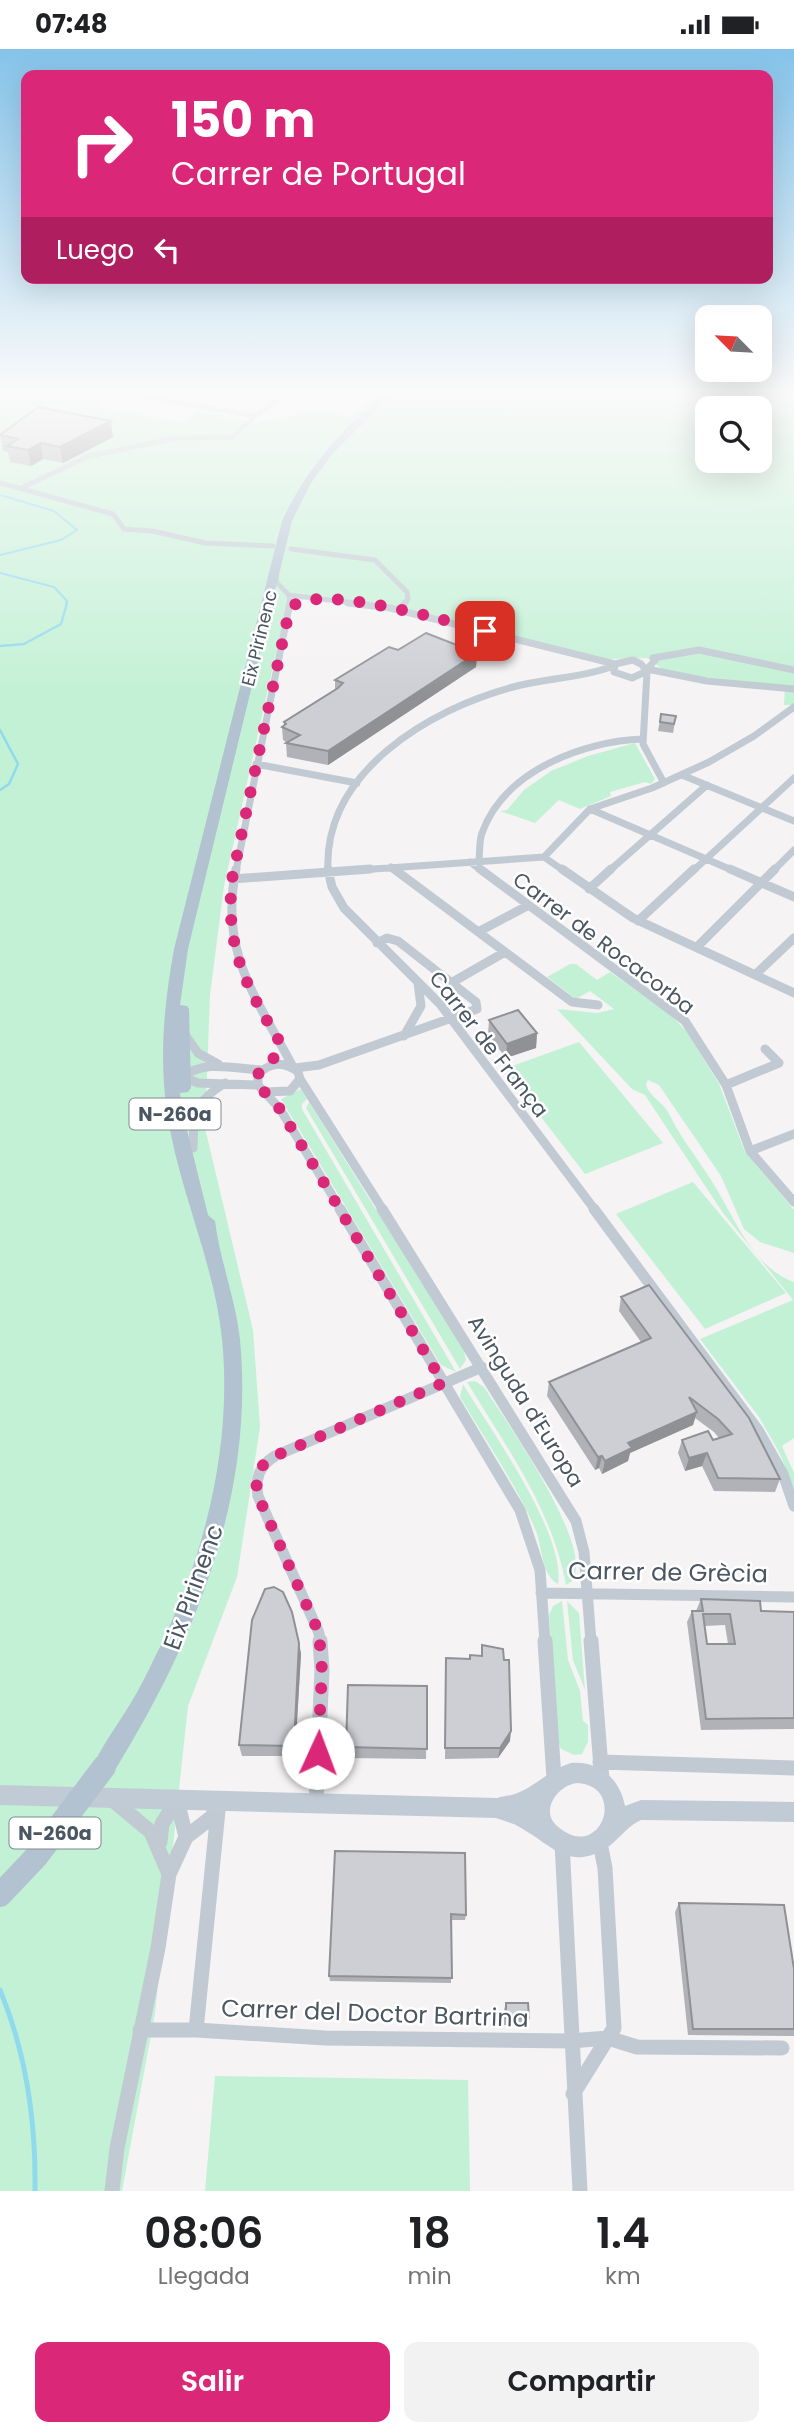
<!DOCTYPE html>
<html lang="es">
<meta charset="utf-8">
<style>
body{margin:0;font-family:Poppins,sans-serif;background:#f2f2f2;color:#202124;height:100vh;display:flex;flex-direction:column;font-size:26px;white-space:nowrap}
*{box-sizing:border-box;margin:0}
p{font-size:23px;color:#757577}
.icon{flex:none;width:38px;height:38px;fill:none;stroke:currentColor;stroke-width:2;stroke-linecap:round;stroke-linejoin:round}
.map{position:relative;height:2142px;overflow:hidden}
.panel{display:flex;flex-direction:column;background:#fff;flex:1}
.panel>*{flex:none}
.top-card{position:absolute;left:21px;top:21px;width:752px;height:214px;border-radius:14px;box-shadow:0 7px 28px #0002;background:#db2777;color:#fff;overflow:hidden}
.needle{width:46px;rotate:294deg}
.controls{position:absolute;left:695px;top:256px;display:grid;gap:14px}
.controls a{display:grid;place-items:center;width:77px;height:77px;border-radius:14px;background:#fff;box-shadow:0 7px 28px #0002;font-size:35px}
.pin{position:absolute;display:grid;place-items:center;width:60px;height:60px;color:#fff;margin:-30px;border-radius:14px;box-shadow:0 4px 10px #0006}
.me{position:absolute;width:77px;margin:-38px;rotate:2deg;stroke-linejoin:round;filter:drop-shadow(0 0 5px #0008)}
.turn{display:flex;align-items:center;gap:24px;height:147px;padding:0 35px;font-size:32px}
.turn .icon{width:91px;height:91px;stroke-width:2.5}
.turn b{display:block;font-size:49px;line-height:60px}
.then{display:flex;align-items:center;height:66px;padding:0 35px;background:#0003;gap:14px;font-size:26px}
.eta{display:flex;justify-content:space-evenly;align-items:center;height:119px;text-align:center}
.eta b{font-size:42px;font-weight:600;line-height:49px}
.primary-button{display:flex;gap:14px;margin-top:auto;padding:14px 35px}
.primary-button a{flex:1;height:80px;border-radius:14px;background:#db2777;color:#fff;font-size:28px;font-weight:600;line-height:80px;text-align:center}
.primary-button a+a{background:#f2f2f2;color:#202124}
.status{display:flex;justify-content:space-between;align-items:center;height:49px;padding:0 35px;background:#fff;direction:ltr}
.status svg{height:19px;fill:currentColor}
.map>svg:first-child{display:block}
</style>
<div class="status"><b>07:48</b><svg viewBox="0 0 49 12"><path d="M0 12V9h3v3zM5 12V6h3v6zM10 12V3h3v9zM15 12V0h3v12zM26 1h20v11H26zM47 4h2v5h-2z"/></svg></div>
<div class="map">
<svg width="794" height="2142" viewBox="0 0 794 2142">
<rect width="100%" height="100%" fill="#f5f3f3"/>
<path fill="#c3f1d5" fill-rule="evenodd" d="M0 345H109L113 346 96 357 183 374 198 362 257 374 319 360 350 368 377 345H456L465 350 479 345H794V656H784L785 637 697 627 662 620 647 609 609 610 397 559 289 546 224 837 210 946 205 1079 253 1281 260 1378 237 1528 188 1657 155 1964 122 2142H0ZM707 359H760V411H707Z
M635 694 655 730 651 735 645 733 610 743 611 747 580 760 559 751 535 774 500 762 507 761 524 741 551 722 588 707Z
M570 915H576L597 931 610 923 673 968 687 983 719 1035 745 1103 794 1161V1204L760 1193 744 1180 721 1127 659 1036 648 1031 646 1034C647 1046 662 1052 668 1063 680 1088 696 1107 711 1131 734 1166 751 1218 794 1233V1389L782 1397 794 1424V1439L779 1403 759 1368 700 1290 793 1251 723 1164 645 1046 632 1040 557 960 597 964 614 960 590 942 576 950 547 928Z
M579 993 663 1094 585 1125 504 1020Z
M301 1040 307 1050 302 1055V1060L456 1323 441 1316 281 1050Z
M309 1053 464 1302 466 1311 460 1320 306 1059Z
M693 1133 786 1244 705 1280 616 1165Z
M475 1332 484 1338C501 1365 609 1516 566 1536 552 1459 506 1398 467 1333Z
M463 1335C490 1380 566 1485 558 1535 542 1527 542 1498 536 1482 516 1435 486 1392 460 1348Z
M562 1552 568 1611 580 1642 583 1672 588 1676V1693L582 1705 574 1706 561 1700 558 1692 549 1566 553 1557Z
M567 1552 579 1564 585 1641 573 1611Z
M215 2027 468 2031 470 2142H205Z"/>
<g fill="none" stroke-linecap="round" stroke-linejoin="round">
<path stroke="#90daee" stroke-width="2" d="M0 446 54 462 77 481 61 491 0 506
M0 524 54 538 67 552 66 555"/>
<path stroke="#90daee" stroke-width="2.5" d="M0 597 24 595 61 575 67 554
M0 681 18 715 9 735 0 741"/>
<path stroke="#90daee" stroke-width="5" d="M0 1941C27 2006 36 2072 35 2142"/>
<path stroke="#c1cad2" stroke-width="5" d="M128 345 255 367
M0 434 113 465 124 480 153 482 205 494 273 497
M21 439 89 407 177 389 232 388 255 367 288 345
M291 500 375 511 407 543 408 550 404 555
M275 524 277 534 289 546 290 555
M289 546 361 555"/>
<path stroke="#c1cad2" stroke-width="7" d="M348 554 390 559 615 615
M399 561 405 554
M658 608 647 620 707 632 794 640
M653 609 699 601 794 621
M633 611 641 615 647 622 632 629 614 623 615 615Z
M647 623 643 695 664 734
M256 715 357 734
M682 726 794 772
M590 760 734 822
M544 808 590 760 652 739 709 713 754 687 794 658
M544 808 564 822
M479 811C480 802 479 792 482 784 504 722 583 692 643 690
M470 813 482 822
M391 818 396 822
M236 822 290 554
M328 822C323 723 430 660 513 638 546 629 582 629 613 617
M345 822 544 808
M609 822 707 736
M693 822 794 729
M773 822 794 801"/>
<path stroke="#c1cad2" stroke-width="9" d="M236 820C219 903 256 948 293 1018
M328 820 332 838 344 859 440 955 595 1161
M394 820 572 953 598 956
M480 820 685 972 726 1036 750 1102 794 1153
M562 820 633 869 794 944
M730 820 794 848
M232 830 370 820
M589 840 611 820
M638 872 694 820
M478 883 527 857
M697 898 775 820
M756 925 794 889
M451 934 505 903
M186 987 198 1004 218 1015
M404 987 421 957 418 934
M295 1019 319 1016 477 960 476 953 398 892 387 889 377 894
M180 1027 198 1034 258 1036
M182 1028C206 1010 235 1020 262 1021
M300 1030 383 1161
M726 1036 779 1014 765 1000
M265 1043 290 1042 300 1030 298 1023C284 1012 271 1013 258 1025V1036L280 1060 341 1161
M193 1099C194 1065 194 1053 225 1034
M750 1102 794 1085"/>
<path stroke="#c1cad2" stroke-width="11" d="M340 1160 520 1461 540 1521 545 1593
M382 1160 576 1472 584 1503 591 1593
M594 1160 758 1381 783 1425 794 1457
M541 1544 794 1548
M320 1593 319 1584 258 1447C255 1429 259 1417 275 1407L482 1318"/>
<path stroke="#c1cad2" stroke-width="15" d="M545 1592 554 1730
M591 1592 602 1731
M600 1713 794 1719
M177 1751 186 1788
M219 1752 196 1981 325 1989 570 1992 608 1989 637 1998 782 1999
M115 1753 151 1783 169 1825
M316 1754 322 1621 320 1592
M160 1793 162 1775 177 1751
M562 1794 580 2142
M140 1981H196
M573 2045 614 1979 605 1819 600 1794
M112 2142 117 2099 158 1899 169 1825 186 1788 212 1768 216 1759"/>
<path fill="#c1cbd6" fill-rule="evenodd" d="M571 1714C599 1711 620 1730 625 1757L641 1751 794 1753V1773L641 1771C625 1778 618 1793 603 1801 568 1821 550 1795 521 1779 514 1774 504 1772 496 1769L0 1756V1736L497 1749C503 1747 509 1747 515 1745 535 1738 549 1721 571 1714ZM578 1734C628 1738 600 1815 557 1777 539 1761 559 1735 578 1734Z"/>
<path fill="#b3c2d1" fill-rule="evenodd" d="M384 345H393L333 404 311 434 292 472 188 900 180 956 187 957 189 960 191 1039 188 1043 180 1044 183 1065 208 1166 215 1172C220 1212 236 1251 240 1291 255 1449 193 1595 112 1726L104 1729 96 1726 93 1718C100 1700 112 1684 122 1668 134 1650 144 1631 153 1612 203 1514 233 1400 222 1290 214 1212 178 1140 167 1063 159 1008 164 955 174 900L282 472C306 420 341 381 384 345Z"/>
<path stroke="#b3c2d1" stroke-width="24" d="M0 1846 36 1808 104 1718"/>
</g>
<path fill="#b0b2b7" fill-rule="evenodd" d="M0 386 113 388 63 414 43 410 31 417 10 413 8 403 3 402Z
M398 601 477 604 476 618 328 716 287 708 286 694H287L283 691 282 678 284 676V673L335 641V631Z
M661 665 676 667 673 684 658 682Z
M489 971 537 984 536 999 506 1009 488 986Z
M621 1248 780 1430 775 1443 714 1442 702 1417 685 1422 678 1404 682 1391H713L719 1389 714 1383 695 1369 693 1376 630 1404 628 1412 602 1425 599 1419 595 1421 547 1347 549 1333 641 1293 619 1262Z
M701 1550 761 1562 794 1563V1680L701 1681 687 1573 692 1562H696ZM725 1576 728 1595H707L705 1577Z
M299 1594 301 1605 295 1707H242L239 1696Z
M482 1596 510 1692 498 1709 445 1710 446 1609 469 1610 481 1607Z
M427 1637 426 1710 346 1709V1698Z
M465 1804 466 1866 465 1871H451V1934L330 1932 329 1927Z
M679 1854 794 1920V1987L688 1986 675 1863Z
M506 1954 529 1969 527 1976H504V1961Z"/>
<path fill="#909195" d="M111 372 113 388 63 414 60 398Z
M41 394 43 410 31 417 28 401Z
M477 604 476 618 328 716V702Z
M537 984 536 999 506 1009 507 995Z
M697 1363 693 1376 630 1404 628 1412 602 1425 605 1412 628 1394Z
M707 1404 702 1417 685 1422 689 1409Z
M602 1407 599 1419 595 1421 598 1408Z
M299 1594 301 1605 295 1707 294 1697Z
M511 1682 510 1692 498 1709 500 1699Z"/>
<path fill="#cdcfd5" stroke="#909195" stroke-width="2" fill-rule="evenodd" d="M38 358 111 372 60 398 41 394 28 401 7 397 18 390 0 386Z
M426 584 477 604 328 702 286 694 300 686 282 678 286 675 284 673 338 639 343 634 335 631 389 598 398 601Z
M661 665 676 667 674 675 660 673Z
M518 961 537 984 507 995 489 971Z
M649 1236 749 1369 780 1430 718 1429 707 1404 689 1409 682 1391 708 1382 713 1391 732 1385 718 1370 689 1348 697 1363 628 1394 632 1399 605 1412 602 1407 598 1408 549 1333 651 1289 621 1248Z
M274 1538 283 1543 292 1563 299 1594 294 1697 239 1696 252 1571 265 1540Z
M701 1550 760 1552 761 1562 794 1563V1669L706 1670 692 1562H703ZM703 1565H730L735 1595H707Z
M482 1596 503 1600 504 1611H509L511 1682 500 1699H445L446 1609 470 1610V1606L482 1607Z
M348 1636 427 1637V1700L346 1698Z
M335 1802 465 1804 466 1866 451 1865 452 1929 329 1927Z
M679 1854 784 1856 794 1920V1980H693Z
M506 1954H528L529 1969H506Z"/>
<linearGradient id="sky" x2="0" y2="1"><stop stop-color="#85c3ea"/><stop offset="0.53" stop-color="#fafafa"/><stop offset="1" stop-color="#fafafa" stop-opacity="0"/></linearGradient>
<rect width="794" height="645" fill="url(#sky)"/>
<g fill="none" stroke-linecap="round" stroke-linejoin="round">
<path stroke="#db2777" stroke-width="12" stroke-dasharray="0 21.6" d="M318 1704 322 1621 319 1584 258 1447C254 1429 258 1416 275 1407L443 1334 280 1060 258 1036V1025L272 1012 281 995C246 938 225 899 232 830L288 567 294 556C326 536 446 572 485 582"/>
</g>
<g text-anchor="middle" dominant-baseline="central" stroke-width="5" stroke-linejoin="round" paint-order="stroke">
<g font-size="18" fill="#4a5661" stroke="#fff">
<text transform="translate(259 589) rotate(-76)">Eix Pirinenc</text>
</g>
<g fill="#fff" stroke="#808990" stroke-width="2">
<rect x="129.5" y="1049.5" width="91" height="31" rx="5"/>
<rect x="9.5" y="1768.5" width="91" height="31" rx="5"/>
</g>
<g font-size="19" font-weight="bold" fill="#4a5661">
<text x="175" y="1065">N-260a</text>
<text x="55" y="1784">N-260a</text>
</g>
<g font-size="21" fill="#4a5661" stroke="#fff">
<text transform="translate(604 894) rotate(37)">Carrer de Rocacorba</text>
<text transform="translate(489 995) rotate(52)">Carrer de França</text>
<text transform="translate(526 1352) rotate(58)">Avinguda d'Europa</text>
</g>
<g font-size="24" fill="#4a5661" stroke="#fff">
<text transform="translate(668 1523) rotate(1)">Carrer de Grècia</text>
<text transform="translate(193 1538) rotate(-70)">Eix Pirinenc</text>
<text transform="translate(375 1964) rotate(2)">Carrer del Doctor Bartrina</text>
</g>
</g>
</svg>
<div class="controls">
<a><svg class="needle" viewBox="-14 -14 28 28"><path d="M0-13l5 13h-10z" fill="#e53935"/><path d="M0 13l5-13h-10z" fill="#757577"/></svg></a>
<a><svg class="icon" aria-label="search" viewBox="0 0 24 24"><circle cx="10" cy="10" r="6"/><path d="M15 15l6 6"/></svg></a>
</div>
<div class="pin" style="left:485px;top:582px;background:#d93025"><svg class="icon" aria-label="arrive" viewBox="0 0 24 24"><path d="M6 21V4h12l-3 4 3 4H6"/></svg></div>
<svg class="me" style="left:318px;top:1704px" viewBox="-20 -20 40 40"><circle r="19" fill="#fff"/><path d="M0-13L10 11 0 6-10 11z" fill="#db2777"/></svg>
<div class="top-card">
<div class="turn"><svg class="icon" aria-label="right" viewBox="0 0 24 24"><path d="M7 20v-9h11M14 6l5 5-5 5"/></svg><div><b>150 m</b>Carrer de Portugal</div></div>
<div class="then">Luego<svg class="icon" aria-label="left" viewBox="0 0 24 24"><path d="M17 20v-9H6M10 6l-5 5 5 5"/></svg></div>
</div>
</div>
<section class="panel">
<div class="eta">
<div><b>08:06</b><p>Llegada</p></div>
<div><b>18</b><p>min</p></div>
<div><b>1.4</b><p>km</p></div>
</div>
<div class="primary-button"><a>Salir</a><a>Compartir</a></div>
</section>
